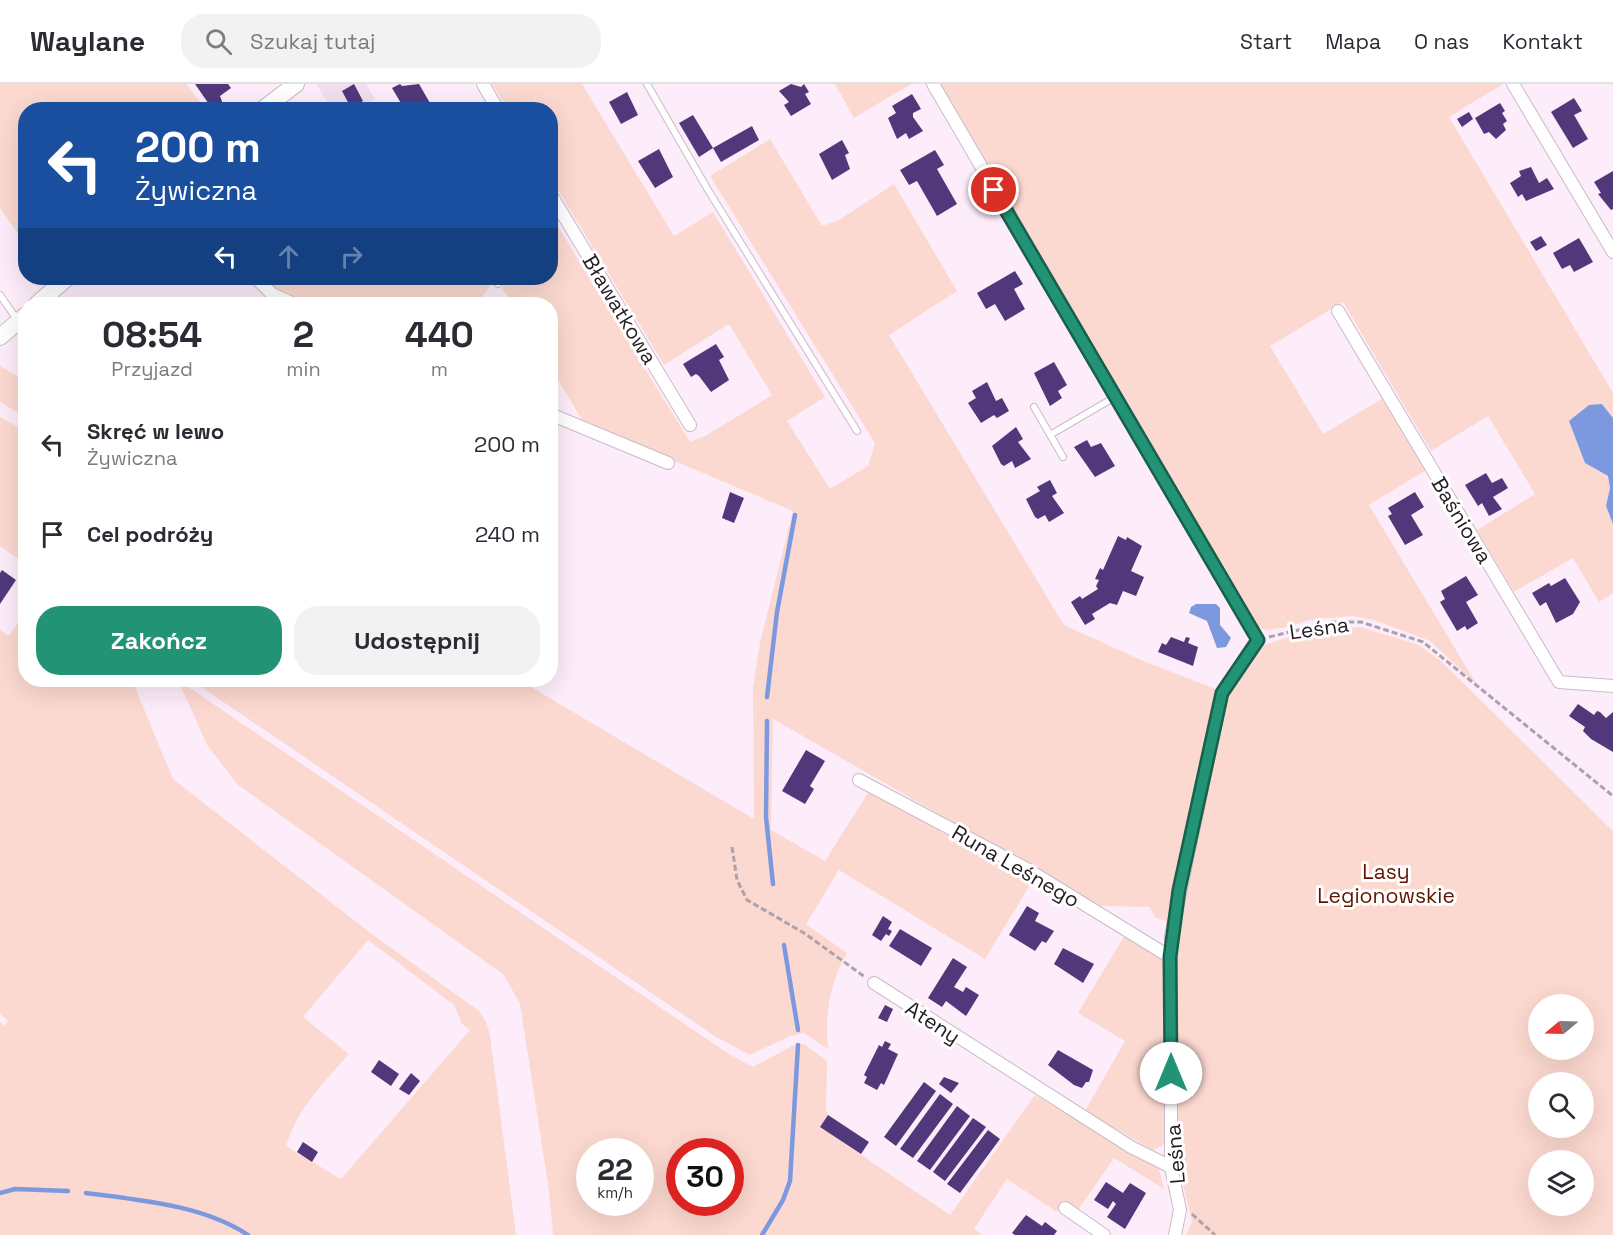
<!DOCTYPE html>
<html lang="pl">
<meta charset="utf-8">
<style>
body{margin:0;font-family:"Space Grotesk",sans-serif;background:#f2f2f3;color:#2b2b33;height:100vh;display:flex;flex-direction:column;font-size:22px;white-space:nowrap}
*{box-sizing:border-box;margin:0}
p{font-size:20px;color:#7c7c81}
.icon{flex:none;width:33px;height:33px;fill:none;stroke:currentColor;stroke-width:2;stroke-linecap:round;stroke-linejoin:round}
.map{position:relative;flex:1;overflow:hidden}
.side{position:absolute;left:18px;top:213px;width:540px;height:390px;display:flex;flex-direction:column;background:#fff;border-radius:24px;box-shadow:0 6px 24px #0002}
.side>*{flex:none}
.hud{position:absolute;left:18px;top:18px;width:540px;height:183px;border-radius:24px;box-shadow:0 6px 24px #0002;background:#1a4fa0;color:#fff;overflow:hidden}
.needle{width:39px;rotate:251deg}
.tools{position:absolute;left:1528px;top:910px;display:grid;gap:12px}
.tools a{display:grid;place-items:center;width:66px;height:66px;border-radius:50%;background:#fff;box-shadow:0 6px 24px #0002;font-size:30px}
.speed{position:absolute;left:576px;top:1054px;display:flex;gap:12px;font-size:30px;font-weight:700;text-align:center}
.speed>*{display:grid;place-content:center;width:78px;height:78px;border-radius:50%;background:#fff;box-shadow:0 6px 24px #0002;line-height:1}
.speed small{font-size:15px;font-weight:400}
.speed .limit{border:9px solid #d22;background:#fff;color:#111}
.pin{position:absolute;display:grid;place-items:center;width:51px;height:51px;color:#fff;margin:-26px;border:3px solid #fff;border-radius:50%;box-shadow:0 2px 6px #0007}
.me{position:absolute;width:66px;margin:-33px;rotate:0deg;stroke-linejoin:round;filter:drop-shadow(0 0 4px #0008)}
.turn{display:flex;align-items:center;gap:21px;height:126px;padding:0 18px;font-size:27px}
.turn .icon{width:78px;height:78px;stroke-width:2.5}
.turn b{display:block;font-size:42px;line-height:51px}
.lanes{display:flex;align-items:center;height:57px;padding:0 18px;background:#0003;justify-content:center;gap:30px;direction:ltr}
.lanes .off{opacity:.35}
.eta{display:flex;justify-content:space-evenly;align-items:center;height:102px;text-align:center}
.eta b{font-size:36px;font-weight:800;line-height:42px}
.action{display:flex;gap:12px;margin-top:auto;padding:12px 18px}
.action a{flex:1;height:69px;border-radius:24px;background:#239375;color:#fff;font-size:24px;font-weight:800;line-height:69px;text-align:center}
.action a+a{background:#f2f2f3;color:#2b2b33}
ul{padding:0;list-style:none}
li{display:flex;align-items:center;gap:18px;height:90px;padding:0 18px}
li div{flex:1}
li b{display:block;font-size:22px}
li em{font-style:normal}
header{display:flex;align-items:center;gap:36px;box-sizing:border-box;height:84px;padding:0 30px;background:#fff;border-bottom:2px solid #e1e1e2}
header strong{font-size:28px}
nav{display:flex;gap:33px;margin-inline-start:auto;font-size:21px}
.search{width:420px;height:54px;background:#f2f2f3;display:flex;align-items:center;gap:15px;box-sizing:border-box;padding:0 21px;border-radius:24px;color:#7c7c81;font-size:22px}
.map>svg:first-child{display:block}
</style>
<header>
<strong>Waylane</strong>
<div class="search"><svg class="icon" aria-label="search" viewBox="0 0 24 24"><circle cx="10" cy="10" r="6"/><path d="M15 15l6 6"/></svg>Szukaj tutaj</div>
<nav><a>Start</a><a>Mapa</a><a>O nas</a><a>Kontakt</a></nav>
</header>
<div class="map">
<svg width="1613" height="1151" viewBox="0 0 1613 1151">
<rect width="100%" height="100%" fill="#fdedfa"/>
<path fill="#f3def0" d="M316 0H366L375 15 360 25H332Z"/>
<path fill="#fcd9d0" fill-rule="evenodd" d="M0 0H186L206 25 26 26 25 160 0 124Z
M492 0H582L674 152 713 128 825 313 787 337 830 405 868 382 875 359 710 92 770 55 822 142 839 136 894 100 957 207 889 251 1064 541 1141 576 1218 606 1170 838 1156 834 1149 823 1099 822 773 635 771 746 825 777 869 707 1031 799 985 875 839 786 806 840 847 869C829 901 825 929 828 965L804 949 790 952 750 971 716 953 191 596H519L754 735 753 603 760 559 793 427 584 339 551 284 550 220H512L502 204 509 194H550L551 131 690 358 707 351 772 311 729 240 664 281 551 94 550 26 508 25Z
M835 0H911L854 34Z
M940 0H1503L1449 33 1613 309V334L1602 320 1593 384 1608 392 1610 404 1606 422 1613 440V509L1599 518 1573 474 1514 508 1477 446 1535 410 1488 332 1431 367 1343 218 1270 262 1323 350 1383 314 1426 386 1369 421 1477 601 1430 557 1374 536 1353 532 1309 536 1288 543 1265 546 1253 540Z
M263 194H485L490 202 477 220H309L271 204Z
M0 282 19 293 25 319V333L0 318Z
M0 333 25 347V480L0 462Z
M25 528 26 596H132L173 695 373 851 479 927 486 938 490 951 516 1151H0V938L4 942 8 937 0 930V546L9 552ZM368 856 454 921 462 940 470 946 341 1095 286 1062C298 1024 323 999 349 970L303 933Z
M1360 543 1419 561 1442 578 1613 747V1151H1186L1192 1138 1173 1058V861L1226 611 1264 561 1298 550ZM1539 921H1584V966H1539ZM1539 999H1584V1044H1539ZM1539 1077H1584V1122H1539Z
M178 596 729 970 753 983 792 962 804 960 827 977 826 1028 828 1031 820 1043 950 1131 1035 1011 1159 1085 1164 1105 1114 1074 1078 1126 1064 1116 1057 1128 1007 1095 974 1145 982 1151H553L549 1107 520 920 504 891 237 700 207 661ZM590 1068H640V1119H590ZM680 1068H730V1119H680Z
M1125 851 1166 875 1167 1053 1162 1062 1153 1066 1085 1027 1125 957 1078 929Z"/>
<path fill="#7c99e0" d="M1602 320 1613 334V440L1606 422 1610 404 1608 392 1585 379 1569 337 1589 321Z
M1196 520H1216L1220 524V541L1231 554 1226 563 1217 564 1207 537 1189 529 1191 523Z"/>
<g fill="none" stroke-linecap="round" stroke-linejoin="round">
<path stroke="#7c99e0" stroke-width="4.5" d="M767 613 777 528 795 431
M767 637 766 733 773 800
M784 861 798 946
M0 1109 15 1105 68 1107
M86 1109C139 1116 203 1121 248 1151
M762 1151 783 1116 790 1097 798 961"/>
</g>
<path fill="#51387a" d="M195 0H228L231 4 220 12 225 26H213Z
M354 0 363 17 351 24 342 7Z
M400 0 402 2 419 0 430 19 429 24 420 25 416 18 405 26 392 4Z
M791 0 801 3 804 0 809 8 805 10 811 20 791 32 784 21 789 18 779 7Z
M627 8 638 31 621 40 609 18Z
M912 10 921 25 913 29V33L923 47 909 55 906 49 897 55 888 34 896 29 892 22Z
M1574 14 1582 27 1574 31 1588 55 1573 64 1551 28Z
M1500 19 1505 27 1502 29 1507 37 1503 40 1506 46 1496 55 1489 48 1484 50 1475 34Z
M1469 28 1473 35 1462 43 1457 35Z
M693 31 713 64 699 73 679 39Z
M752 42 759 56 721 78 713 64Z
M842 56 849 69 845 71 850 85 832 96 819 70Z
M659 65 673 93 655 104 638 77Z
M935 66 944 81 937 85 957 120 937 132 917 97 909 101 900 86Z
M1531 83 1539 99 1547 94 1554 105 1526 117 1522 110 1518 113 1510 99 1521 92 1519 87Z
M1613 87V125L1611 126 1598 110 1601 109 1594 98Z
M1541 152 1547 161 1536 167 1530 158Z
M1579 154 1593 178 1574 188 1570 181 1562 185 1553 169Z
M1015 187 1023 200 1014 205 1025 225 1005 237 995 220 986 225 977 209Z
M716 260 724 273 719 276 729 296 711 308 699 292 696 290 691 293 683 280Z
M1054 278 1067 301 1058 307 1062 314 1050 322 1034 289Z
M987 298 996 317 1002 314 1009 327 997 334 994 331 981 339 968 319 976 314 972 307Z
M1016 343 1023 355 1018 358 1031 375 1015 384 1012 377 1004 382 1001 380 992 362Z
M1087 356 1091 363 1101 359 1115 382 1095 393 1074 363Z
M1486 389 1492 399 1502 394 1508 404 1493 413 1502 425 1489 432 1482 419 1478 422 1465 401Z
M1050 396 1057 409 1052 412 1064 429 1049 438 1045 431 1038 435 1035 433 1026 415 1040 407 1037 403Z
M730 408 744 414 734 439 722 434Z
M1415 408 1424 423 1411 431 1423 451 1405 461 1388 432 1392 430 1388 424Z
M1118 452 1126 456 1127 453 1142 462 1131 487 1144 493 1136 512 1123 507 1117 521 1110 519 1092 530 1095 535 1085 541 1071 518 1080 512 1082 515 1098 505 1096 502 1099 496 1095 495 1100 484 1103 486Z
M2 486 16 496 0 520V489Z
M1466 492 1478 511 1466 518 1478 539 1467 546 1465 542 1457 547 1440 518 1445 515 1441 507Z
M1565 494 1580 518 1573 530 1556 539 1546 518 1540 522 1532 509 1549 499 1551 502Z
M1171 553 1184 558 1186 553 1190 554 1188 559 1198 563 1193 582 1158 568 1162 559 1166 561Z
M1578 620 1594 631 1597 627 1600 628 1606 634 1613 628V668L1591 655 1583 647 1585 643 1569 632Z
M806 666 825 677 810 702 814 705 805 720 782 707Z
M1027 822 1039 829 1035 837 1054 847 1046 859 1042 857 1035 867 1009 851Z
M883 832 892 838 888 845 892 847 889 852 886 850 881 857 872 851Z
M900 845 932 864 921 882 889 862Z
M1063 864 1094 880 1083 899 1054 880Z
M953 874 967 883 954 903 963 908 966 903 979 911 966 932 946 917 942 923 928 914Z
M885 921 893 925 887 938 878 934Z
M885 957 891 960 888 965 898 970 884 1001 881 999 877 1006 864 999 867 993 864 991 879 961 882 963Z
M1058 966 1093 986 1089 998H1086L1082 1004 1074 1001 1048 981Z
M379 976 399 990 391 1002 371 988Z
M411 989 420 997 409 1011 399 1005Z
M944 993 959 999 951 1009 939 1000Z
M924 998 936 1007 896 1062 884 1053Z
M940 1010 953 1020 913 1074 900 1065Z
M957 1022 970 1032 930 1086 917 1077Z
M828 1031 869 1058 861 1070 820 1043Z
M973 1034 986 1043 945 1097 933 1088Z
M988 1046 1000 1055 960 1109 947 1100Z
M303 1058 318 1068 312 1078 297 1068Z
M1106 1098 1123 1109 1130 1099 1146 1109 1125 1145 1107 1133 1116 1120 1113 1117 1108 1125 1094 1116Z
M1026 1131 1042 1142 1045 1138 1057 1147 1054 1151H1015L1012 1149Z"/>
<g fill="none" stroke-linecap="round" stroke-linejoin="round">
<g stroke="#cabbc8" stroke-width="8">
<path id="lane" d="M647 0 708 106 857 347
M498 200 503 194
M0 211 18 237
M1034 323 1063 373
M1050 351 1115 313"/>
</g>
<g stroke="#cabbc8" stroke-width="14">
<path id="street" d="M483 0 498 26
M933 0 1258 556 1222 609 1171 852V1083L1180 1126 1175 1151
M1513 0 1613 168
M550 109 690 341
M256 194 272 210 294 220
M1338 227 1559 598 1613 602
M550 330 668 379
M859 696 1027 785 1170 873
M874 899 1131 1063 1171 1083
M1065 1124 1104 1151"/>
</g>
<g stroke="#cabbc8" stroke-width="18">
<path id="secondary" d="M262 26 296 0
M37 220 67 194
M0 253 26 231"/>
</g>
<path stroke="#ada1ab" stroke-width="3" stroke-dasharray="6 3" stroke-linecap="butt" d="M1269 553 1332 538H1361L1423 558 1613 712
M732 763 737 796 747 816 804 849 865 893
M1192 1130 1215 1151"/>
<use href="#lane" stroke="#fff" stroke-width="6"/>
<use href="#street" stroke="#fff" stroke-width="12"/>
<use href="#secondary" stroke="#fff" stroke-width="16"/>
</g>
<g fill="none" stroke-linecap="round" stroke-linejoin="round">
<g stroke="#17604c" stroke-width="15">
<path id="route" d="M994 106 1258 556 1222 609 1179 806 1170 873 1171 989"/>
</g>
<use href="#route" stroke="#239375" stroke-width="10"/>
</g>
<g text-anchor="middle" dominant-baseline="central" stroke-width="6" stroke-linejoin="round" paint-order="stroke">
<g font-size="21" fill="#231d22" stroke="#fff">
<text transform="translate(620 225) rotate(59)">Bławatkowa</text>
<text transform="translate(1462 436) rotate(59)">Baśniowa</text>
<text transform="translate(1319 544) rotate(-8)">Leśna</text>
<text transform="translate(1016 782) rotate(30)">Runa Leśnego</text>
<text transform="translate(933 938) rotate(33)">Ateny</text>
<text transform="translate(1175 1070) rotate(-95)">Leśna</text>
</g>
<g font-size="21" fill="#601400" stroke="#fff">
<text x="1386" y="787">Lasy<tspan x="1386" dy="24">Legionowskie</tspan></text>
</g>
</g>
</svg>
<div class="tools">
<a><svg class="needle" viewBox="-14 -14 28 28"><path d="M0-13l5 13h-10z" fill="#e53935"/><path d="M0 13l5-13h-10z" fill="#7c7c81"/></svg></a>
<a><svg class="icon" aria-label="search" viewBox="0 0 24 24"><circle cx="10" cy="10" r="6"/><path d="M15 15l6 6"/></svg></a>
<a><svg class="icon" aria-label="layers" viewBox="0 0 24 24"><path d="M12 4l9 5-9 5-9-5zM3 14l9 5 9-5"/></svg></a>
</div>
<div class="speed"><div>22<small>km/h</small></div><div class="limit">30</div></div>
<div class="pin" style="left:994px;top:106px;background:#d93025"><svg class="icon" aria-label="arrive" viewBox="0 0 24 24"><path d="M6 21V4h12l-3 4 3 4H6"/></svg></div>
<svg class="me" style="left:1171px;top:989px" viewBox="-20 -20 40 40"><circle r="19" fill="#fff"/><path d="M0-13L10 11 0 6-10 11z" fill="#239375"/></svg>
<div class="hud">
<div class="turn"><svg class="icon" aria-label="left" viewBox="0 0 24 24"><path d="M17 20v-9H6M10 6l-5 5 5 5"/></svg><div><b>200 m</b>Żywiczna</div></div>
<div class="lanes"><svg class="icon" aria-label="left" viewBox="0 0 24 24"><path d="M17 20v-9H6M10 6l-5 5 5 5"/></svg><svg class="icon off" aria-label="ahead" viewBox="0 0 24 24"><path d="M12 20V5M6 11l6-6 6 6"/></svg><svg class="icon off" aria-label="right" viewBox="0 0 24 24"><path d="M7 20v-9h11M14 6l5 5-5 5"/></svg></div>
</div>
<section class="side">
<div class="eta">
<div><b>08:54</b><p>Przyjazd</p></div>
<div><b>2</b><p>min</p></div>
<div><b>440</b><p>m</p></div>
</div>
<ul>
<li><svg class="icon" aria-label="left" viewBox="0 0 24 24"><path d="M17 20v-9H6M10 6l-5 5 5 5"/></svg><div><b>Skręć w lewo</b><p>Żywiczna</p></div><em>200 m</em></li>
<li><svg class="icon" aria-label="arrive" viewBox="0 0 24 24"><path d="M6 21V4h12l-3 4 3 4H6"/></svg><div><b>Cel podróży</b></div><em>240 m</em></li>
</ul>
<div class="action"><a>Zakończ</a><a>Udostępnij</a></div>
</section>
</div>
